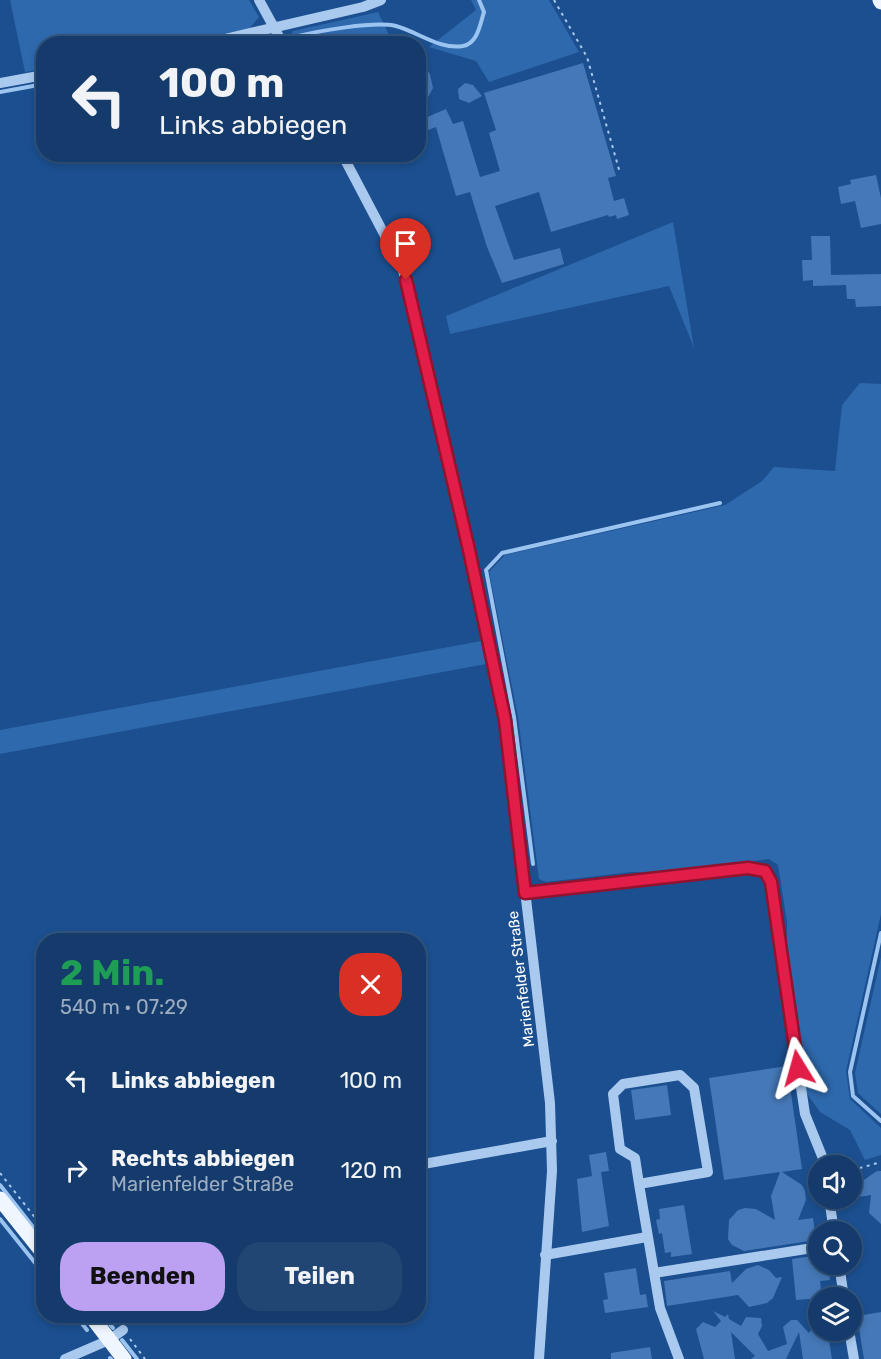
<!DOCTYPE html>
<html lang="de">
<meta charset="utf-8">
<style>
body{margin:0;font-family:Rubik,sans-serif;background:#214673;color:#f1f3f6;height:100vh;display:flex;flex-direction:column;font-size:22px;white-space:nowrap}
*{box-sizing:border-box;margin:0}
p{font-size:20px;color:#9dadc1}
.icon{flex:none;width:33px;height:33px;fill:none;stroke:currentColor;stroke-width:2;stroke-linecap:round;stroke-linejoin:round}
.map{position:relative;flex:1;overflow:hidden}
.drawer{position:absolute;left:36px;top:933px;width:390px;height:390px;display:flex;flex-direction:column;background:#143b6b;border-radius:24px;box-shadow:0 3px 9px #0003,0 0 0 2px #33557e}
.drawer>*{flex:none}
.top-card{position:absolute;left:36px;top:36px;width:390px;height:126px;border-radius:24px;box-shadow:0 3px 9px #0003,0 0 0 2px #33557e;background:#143b6b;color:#f1f3f6;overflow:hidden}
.controls{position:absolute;left:808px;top:1155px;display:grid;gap:12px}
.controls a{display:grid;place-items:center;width:54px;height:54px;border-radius:50%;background:#143b6b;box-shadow:0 3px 9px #0003,0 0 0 2px #33557e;font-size:30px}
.pin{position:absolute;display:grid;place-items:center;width:51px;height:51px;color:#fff;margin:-62px -26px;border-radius:50% 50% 50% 0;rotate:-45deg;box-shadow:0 0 6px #0007}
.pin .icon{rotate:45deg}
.me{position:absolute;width:66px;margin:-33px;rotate:352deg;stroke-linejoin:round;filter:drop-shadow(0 0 4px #0008)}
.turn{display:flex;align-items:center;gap:21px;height:126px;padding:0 24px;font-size:27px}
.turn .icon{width:78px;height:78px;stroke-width:2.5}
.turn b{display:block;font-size:42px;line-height:51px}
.round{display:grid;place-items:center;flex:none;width:63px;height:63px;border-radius:24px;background:#214673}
.overview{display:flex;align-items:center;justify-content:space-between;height:102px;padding:0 24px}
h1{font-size:36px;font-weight:700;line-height:45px;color:#1e9e55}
.action{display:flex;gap:12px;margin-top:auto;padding:12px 24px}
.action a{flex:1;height:69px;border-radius:24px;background:#bca0f2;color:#111;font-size:24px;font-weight:700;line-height:69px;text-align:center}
.action a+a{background:#214673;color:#f1f3f6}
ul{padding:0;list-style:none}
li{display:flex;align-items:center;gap:18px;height:90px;padding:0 24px}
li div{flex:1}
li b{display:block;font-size:22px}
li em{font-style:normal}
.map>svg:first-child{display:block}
</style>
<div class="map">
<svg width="881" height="1359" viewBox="0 0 881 1359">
<rect width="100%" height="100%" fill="#1b4f8f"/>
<path fill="#2e69ad" d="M10 0H249L259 17 249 29 173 43 44 44 43 69 25 72Z
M471 0H549L579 52 489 82 476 61 429 47 476 10Z
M378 12 390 37 369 40 365 44 292 43 289 39 293 31Z
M673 222 694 348 669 286 450 334 446 316Z
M860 383 881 384V914L846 1071 850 1099 881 1128V1155L865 1160 850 1130 820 1112 805 1091 787 955V922L778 865 769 859 659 873 632 872 546 882 539 879 518 717 489 572 505 555 725 505 762 481 774 467 835 471 842 405Z
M481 641 486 664 0 754V730Z
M881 957V1114L858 1093 855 1073Z"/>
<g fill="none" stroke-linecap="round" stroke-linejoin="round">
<path stroke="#9cc4f0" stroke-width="4" d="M294 37C318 31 373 21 396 26 418 32 440 50 463 46 478 43 480 24 484 12L479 0
M0 92 44 84
M533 864 514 717 486 570 502 553 720 503
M881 933 850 1072 853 1096 881 1121
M0 1185 33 1227
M0 1219 44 1274
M76 1316 87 1330
M103 1316 113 1328
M122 1340 137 1359
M110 1358 111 1359"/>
</g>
<path fill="#4478b7" d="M418 58 430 74 433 88 418 116Z
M583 63 616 176 608 178 614 201 624 198 629 215 617 219 616 215 609 217 608 215 551 232 539 192 495 206 514 260 560 248 564 264 502 283 487 247 470 192 456 196 436 127 418 134V121L446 109 453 124 463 121 480 177 500 171 489 133 496 130 484 93Z
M465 83 473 85 482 96 469 103 459 99 458 89Z
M876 175 881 198V224L861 228 855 201 841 204 838 187 851 184 850 180Z
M811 236H830L831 275 881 274V306L856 307 855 299H847L846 285 813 286V280L803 281 802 260H812Z
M787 1066 802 1169 782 1172 802 1185 805 1191 806 1200 798 1220 813 1218 816 1240 744 1251 732 1245 728 1239 729 1220 738 1210 745 1208 756 1209 775 1220 771 1196 780 1172 724 1180 709 1078Z
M667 1085 671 1115 635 1120 631 1090Z
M606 1152 609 1171 601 1172 609 1226 582 1232 577 1179 592 1176 589 1155Z
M877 1171H881V1224L869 1213 871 1195 852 1198V1188Z
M684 1205 692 1254 671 1257V1252L665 1253 662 1233 659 1234 656 1220 660 1219 659 1209Z
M819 1255V1264H828L830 1280 820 1281 822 1298 796 1300 792 1259Z
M758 1265 769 1270 776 1278 782 1277 773 1298 767 1303 749 1307 738 1295 667 1306 664 1281 730 1271 732 1283 746 1269Z
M636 1268 640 1295 646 1294 648 1307 605 1313 603 1300 608 1299 604 1273Z
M713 1311 725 1317 728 1314 729 1319 741 1326 746 1317 761 1318 762 1326 758 1334 768 1351 787 1344 783 1327 791 1320H797L809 1333 812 1328 818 1330H839L829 1340 832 1359H803L799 1332 786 1359H751L755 1356 731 1332 735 1359H704L696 1329 703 1322 715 1327 721 1321Z
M881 1312V1359H864L857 1316Z
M650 1347 652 1359H611V1353Z"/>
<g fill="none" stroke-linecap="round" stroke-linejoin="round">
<path stroke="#a9c9ee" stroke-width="2" stroke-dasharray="3 4.5" stroke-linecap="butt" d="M554 0 587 57 620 173
M837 1164 845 1166
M852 1167 860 1168 881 1162
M0 1173 44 1229
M130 1339 145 1359"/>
<path stroke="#a9c9ee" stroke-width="10" d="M259 0 283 44
M203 44 363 7 381 0
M0 83 44 75
M342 154 403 270 469 550 505 720 550 1103 552 1171 539 1359
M525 893 748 868 765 871 770 882 805 1114 826 1166
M418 1165 552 1141
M639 1184 635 1158 620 1149 613 1094 623 1084 680 1075 694 1088 708 1172 639 1184 660 1308 679 1359
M829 1198 834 1232
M545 1255 647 1237
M839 1264 844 1298
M654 1273 819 1247
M849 1330 854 1359
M65 1359 109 1340 123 1330"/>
<path stroke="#f0f6ff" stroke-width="15" d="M880 0 881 2
M0 1199 44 1254
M91 1316 124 1359"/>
</g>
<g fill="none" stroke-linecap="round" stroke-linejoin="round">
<g stroke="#92132f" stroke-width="15">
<path id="route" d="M406 280 469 550 505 720 525 893 748 868 765 871 771 882 798 1068"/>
</g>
<use href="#route" stroke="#e11d48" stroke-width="10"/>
</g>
<g text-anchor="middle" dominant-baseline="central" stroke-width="6" stroke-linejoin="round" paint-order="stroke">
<g font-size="15" fill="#fff" stroke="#1b4f8f">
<text transform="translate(521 979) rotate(-97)">Marienfelder Straße</text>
</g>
</g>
</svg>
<div class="controls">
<a><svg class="icon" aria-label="sound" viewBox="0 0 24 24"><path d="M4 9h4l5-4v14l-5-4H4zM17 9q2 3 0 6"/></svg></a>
<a><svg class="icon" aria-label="search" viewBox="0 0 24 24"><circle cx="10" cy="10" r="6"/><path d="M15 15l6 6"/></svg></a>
<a><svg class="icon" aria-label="layers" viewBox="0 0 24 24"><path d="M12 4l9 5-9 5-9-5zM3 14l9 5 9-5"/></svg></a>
</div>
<div class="pin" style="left:406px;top:280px;background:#d93025"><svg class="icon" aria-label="arrive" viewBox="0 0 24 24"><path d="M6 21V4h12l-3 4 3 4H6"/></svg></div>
<svg class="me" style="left:798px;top:1068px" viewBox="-20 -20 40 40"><path d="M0-17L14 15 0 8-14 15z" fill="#e11d48" stroke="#fff" stroke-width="4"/></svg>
<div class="top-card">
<div class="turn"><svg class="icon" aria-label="left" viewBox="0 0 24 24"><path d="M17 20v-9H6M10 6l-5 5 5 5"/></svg><div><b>100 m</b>Links abbiegen</div></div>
</div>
<section class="drawer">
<div class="overview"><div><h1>2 Min.</h1><p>540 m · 07:29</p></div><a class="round" style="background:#d93025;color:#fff"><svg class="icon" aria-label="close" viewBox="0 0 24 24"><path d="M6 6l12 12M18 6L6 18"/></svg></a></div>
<ul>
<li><svg class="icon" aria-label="left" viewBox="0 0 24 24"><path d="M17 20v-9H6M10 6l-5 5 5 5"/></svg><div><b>Links abbiegen</b></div><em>100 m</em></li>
<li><svg class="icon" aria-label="right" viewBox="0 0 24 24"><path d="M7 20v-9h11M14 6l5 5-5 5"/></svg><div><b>Rechts abbiegen</b><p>Marienfelder Straße</p></div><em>120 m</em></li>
</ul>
<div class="action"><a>Beenden</a><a>Teilen</a></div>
</section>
</div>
